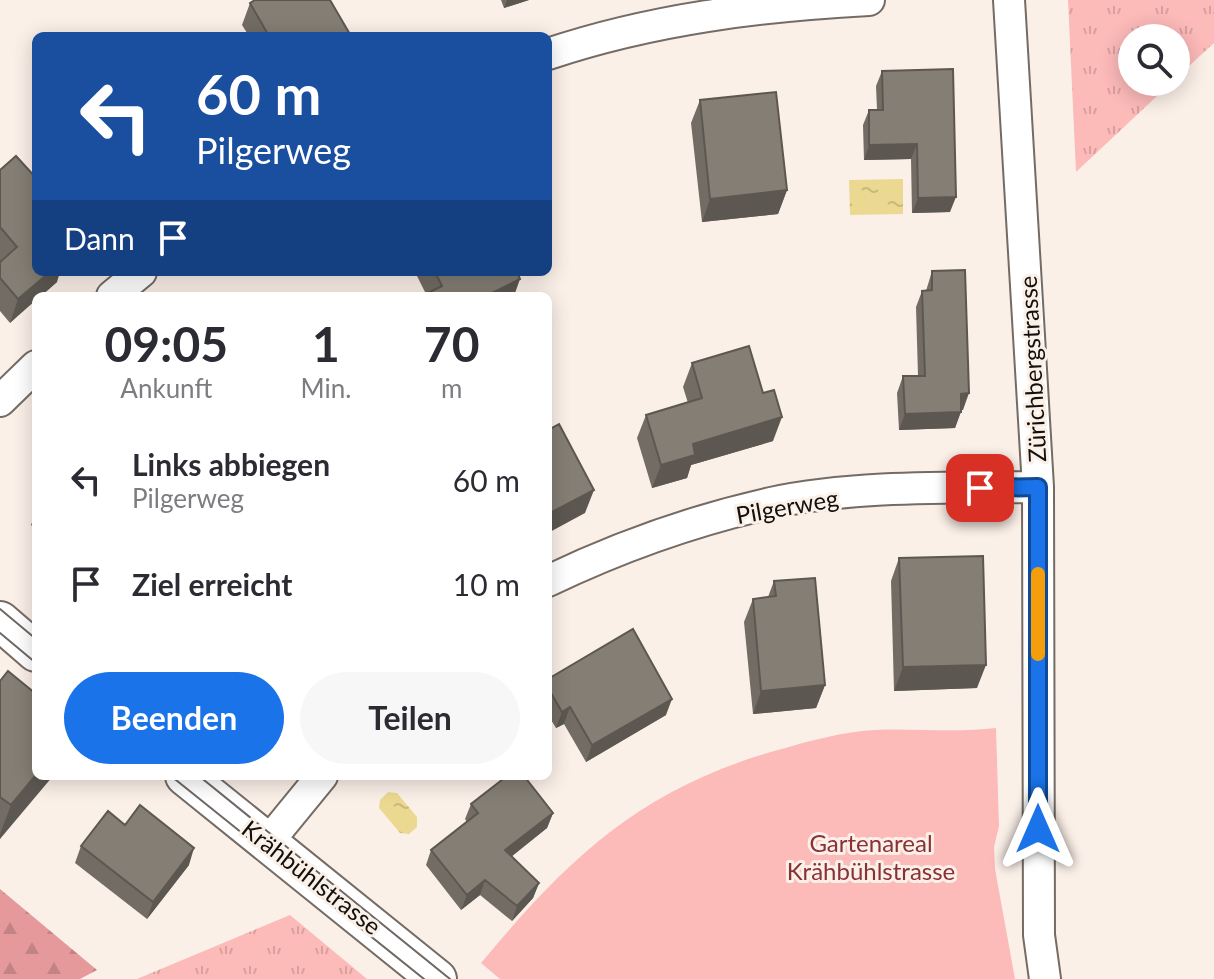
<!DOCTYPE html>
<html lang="de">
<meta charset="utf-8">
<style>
body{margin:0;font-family:Lato,sans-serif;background:#f7f7f7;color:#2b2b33;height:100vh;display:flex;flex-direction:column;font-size:30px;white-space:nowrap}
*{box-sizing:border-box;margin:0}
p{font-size:26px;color:#7c7c81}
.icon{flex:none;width:44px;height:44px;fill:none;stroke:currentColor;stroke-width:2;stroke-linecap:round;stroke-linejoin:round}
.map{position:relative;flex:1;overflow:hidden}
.drawer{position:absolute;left:32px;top:292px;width:520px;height:488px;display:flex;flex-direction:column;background:#fff;border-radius:12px;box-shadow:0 4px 20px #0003}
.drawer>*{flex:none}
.guide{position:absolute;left:32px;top:32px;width:520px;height:244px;border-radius:12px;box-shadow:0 4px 20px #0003;background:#1a4fa0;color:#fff;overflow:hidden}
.buttons{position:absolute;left:1118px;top:24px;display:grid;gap:16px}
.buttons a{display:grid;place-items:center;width:72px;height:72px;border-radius:50%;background:#fff;box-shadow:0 4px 20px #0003;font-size:40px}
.pin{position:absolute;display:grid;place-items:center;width:68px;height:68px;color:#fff;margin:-34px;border-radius:16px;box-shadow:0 4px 12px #0006}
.me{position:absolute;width:88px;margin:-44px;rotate:0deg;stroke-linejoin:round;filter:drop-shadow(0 0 6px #0008)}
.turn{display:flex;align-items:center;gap:28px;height:168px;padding:0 32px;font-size:36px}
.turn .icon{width:104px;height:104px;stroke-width:2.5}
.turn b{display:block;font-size:56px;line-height:68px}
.then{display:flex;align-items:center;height:76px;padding:0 32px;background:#0003;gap:16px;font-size:30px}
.eta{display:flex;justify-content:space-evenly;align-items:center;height:136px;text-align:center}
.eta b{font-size:48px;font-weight:700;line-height:56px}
.primary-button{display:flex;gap:16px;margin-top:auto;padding:16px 32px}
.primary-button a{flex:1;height:92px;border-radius:48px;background:#1a73e8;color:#fff;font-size:32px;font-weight:700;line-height:92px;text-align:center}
.primary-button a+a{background:#f7f7f7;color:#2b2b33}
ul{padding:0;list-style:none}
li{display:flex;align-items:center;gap:24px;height:104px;padding:0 32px}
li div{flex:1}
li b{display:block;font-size:30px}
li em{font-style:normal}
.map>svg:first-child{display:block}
</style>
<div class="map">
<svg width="1214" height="979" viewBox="0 0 1214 979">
<defs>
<pattern id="grass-tufts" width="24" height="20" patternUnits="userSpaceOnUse" patternTransform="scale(2)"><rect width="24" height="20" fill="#fcbab9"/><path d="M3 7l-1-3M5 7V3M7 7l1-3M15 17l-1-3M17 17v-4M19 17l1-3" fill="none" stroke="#d79f9e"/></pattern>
<pattern id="forest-firs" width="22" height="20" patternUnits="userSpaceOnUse" patternTransform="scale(2)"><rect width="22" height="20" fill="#e5999a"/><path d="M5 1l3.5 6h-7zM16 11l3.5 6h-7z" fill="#c38384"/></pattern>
<pattern id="water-ripples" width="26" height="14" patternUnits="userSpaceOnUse" patternTransform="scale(2)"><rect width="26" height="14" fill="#ebd992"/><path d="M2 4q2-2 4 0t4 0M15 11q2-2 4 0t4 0" fill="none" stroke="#c8b97d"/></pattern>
</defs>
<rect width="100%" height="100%" fill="#fbf0e8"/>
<path fill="url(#grass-tufts)" d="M1068 0H1214V43L1176 78V38H1132V82H1172L1076 172Z
M290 915 367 979H137Z"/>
<path fill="url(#forest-firs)" d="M0 889 97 970 80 979H0Z"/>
<path fill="#fcbab9" d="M996 728 999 826 994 847 995 869 1015 979H500L481 963C569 857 642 788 778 750 809 741 842 732 874 730 914 728 956 733 996 728Z"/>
<path fill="url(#water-ripples)" d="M903 179V214L850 215 849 180Z
M388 792 397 793 417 817V827L409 834 400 833 379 808 380 800Z"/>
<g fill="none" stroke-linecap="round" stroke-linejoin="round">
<g stroke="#746b64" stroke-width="34">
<path id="minor" d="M1009 0 1038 487 1039 935 1045 979
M548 54C653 19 759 6 869 0
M112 296 141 272
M0 401 36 366
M548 581C619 547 695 520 771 503 855 485 953 488 1038 487
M268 842 322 776"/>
</g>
<g stroke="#746b64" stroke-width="42">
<path id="tertiary" d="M0 621 36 652
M185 776 437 979"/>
</g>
<use href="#minor" stroke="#fff" stroke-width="30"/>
<use href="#tertiary" stroke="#fff" stroke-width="38"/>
<path stroke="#6e6763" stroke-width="2" d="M0 609 36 639
M0 633 36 663
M171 776 424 979
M199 776 450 979"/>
</g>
<path fill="#726c64" d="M501 0H529L504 8Z
M250 3 351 36H249L242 25Z
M882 71 950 212 912 213 911 159 864 160 863 125 869 110H877L876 86Z
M700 100 787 190 778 214 702 222 691 123Z
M0 170 57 282 41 296H36L10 323 0 311Z
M932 271 963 410H961L955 428 899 430 897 393 903 376H918L916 307 922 291H926Z
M415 272H517L426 294Z
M692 363 773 441 691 465 687 478 652 488 637 438 646 415 688 403 683 387Z
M36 512V530L31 525Z
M899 558 977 688 894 691 891 581Z
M774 581 825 685 816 708 753 714 744 622 753 599 768 597Z
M548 679 666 715 586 762 564 724 556 728 548 715Z
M0 681 36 776 0 839Z
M471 804 553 813 547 828 511 856 539 883 533 898 512 921 480 895 461 910 426 865 431 850 467 822 465 819Z
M125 825 189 865 147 919 75 863 81 846Z"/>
<path fill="#5c5851" d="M507 0H529L504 8Z
M917 144 911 159 864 160 869 145Z
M787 190 778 214 702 222 710 199Z
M956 197 950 212 912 213 918 198Z
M49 272H60L57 282 41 296H36V300L10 323 18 299Z
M520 279 514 296H486Z
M969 393 963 410H955L961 394Z
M961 412 955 428 899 430 905 414Z
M782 417 773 441 691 465 687 478 652 488 661 465 693 444Z
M594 490 585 513 548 533V514Z
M986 665 977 688 894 691 903 667Z
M825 685 816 708 753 714 761 691Z
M672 699 666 715 586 762 592 745Z
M570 707 564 724 556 728 562 712Z
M36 775V776H53L0 839V834L11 805Z
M553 813 547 828 500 866 505 850Z
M194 848 189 865 147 919 153 902Z
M485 880 480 895 461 910 467 895Z
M539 883 533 898 512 921 517 906Z"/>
<path fill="#847e74" stroke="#5c5851" stroke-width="2" d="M255 0H330L351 36H269L250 3Z
M953 69 956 197 918 198 917 144 869 145V110H883L882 71Z
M776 92 787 190 710 199 700 100Z
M16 156 36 178V272H50L18 299 0 278V262L17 247 0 227V170Z
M965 270 969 393 961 394V412L905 414 903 376H925L922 291 932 290V271Z
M435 272H517L520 279 486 296H422L442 286Z
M749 346 763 393 774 390 782 417 693 444 695 455 661 465 646 415 702 398 692 363Z
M559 424 594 490 548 514V430Z
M983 556 986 665 903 667 899 558Z
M815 578 825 685 761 691 753 599 776 596 774 581Z
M633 629 672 699 592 745 570 707 562 712 548 688V679Z
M8 671 36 694V775L11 805 0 797V681Z
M507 776H524L553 813 505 850 539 883 517 906 485 880 467 895 431 850 478 813 471 804Z
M140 805 194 848 153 902 81 846 108 811 125 825Z"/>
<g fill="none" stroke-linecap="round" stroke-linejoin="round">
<g stroke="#114b97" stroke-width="20">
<path id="route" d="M980 488 1038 487V829"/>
</g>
<use href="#route" stroke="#1a73e8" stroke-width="14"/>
<path stroke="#f59e0b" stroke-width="14" d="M1038 574V654"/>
</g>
<g text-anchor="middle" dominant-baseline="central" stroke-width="6" stroke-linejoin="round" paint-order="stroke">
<g font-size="24" fill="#120f0c" stroke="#fbf0e8">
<text transform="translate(1032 369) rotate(-93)">Zürichbergstrasse</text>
<text transform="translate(787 506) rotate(-10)">Pilgerweg</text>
<text transform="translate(312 877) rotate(38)">Krähbühlstrasse</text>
</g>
<g font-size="24" fill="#8a3037" stroke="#fbf0e8">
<text x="871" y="842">Gartenareal<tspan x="871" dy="28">Krähbühlstrasse</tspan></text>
</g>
</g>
</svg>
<div class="buttons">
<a><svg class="icon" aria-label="search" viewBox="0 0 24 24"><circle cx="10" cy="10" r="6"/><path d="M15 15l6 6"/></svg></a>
</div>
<div class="pin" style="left:980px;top:488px;background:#d93025"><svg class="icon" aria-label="arrive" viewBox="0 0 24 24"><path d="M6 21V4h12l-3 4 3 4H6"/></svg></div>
<svg class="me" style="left:1038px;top:829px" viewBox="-20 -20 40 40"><path d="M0-17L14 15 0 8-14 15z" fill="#1a73e8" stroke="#fff" stroke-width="4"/></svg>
<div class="guide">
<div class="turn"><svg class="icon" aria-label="left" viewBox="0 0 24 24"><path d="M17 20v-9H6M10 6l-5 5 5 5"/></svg><div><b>60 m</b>Pilgerweg</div></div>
<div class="then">Dann<svg class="icon" aria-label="arrive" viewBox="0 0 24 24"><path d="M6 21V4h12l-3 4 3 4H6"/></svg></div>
</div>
<section class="drawer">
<div class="eta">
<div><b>09:05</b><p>Ankunft</p></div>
<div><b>1</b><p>Min.</p></div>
<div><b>70</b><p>m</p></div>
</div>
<ul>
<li><svg class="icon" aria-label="left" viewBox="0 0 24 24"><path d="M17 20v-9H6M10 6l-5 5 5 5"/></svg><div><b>Links abbiegen</b><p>Pilgerweg</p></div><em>60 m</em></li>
<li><svg class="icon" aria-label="arrive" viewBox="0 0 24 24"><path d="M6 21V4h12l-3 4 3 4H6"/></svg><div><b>Ziel erreicht</b></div><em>10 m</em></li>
</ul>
<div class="primary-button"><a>Beenden</a><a>Teilen</a></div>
</section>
</div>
